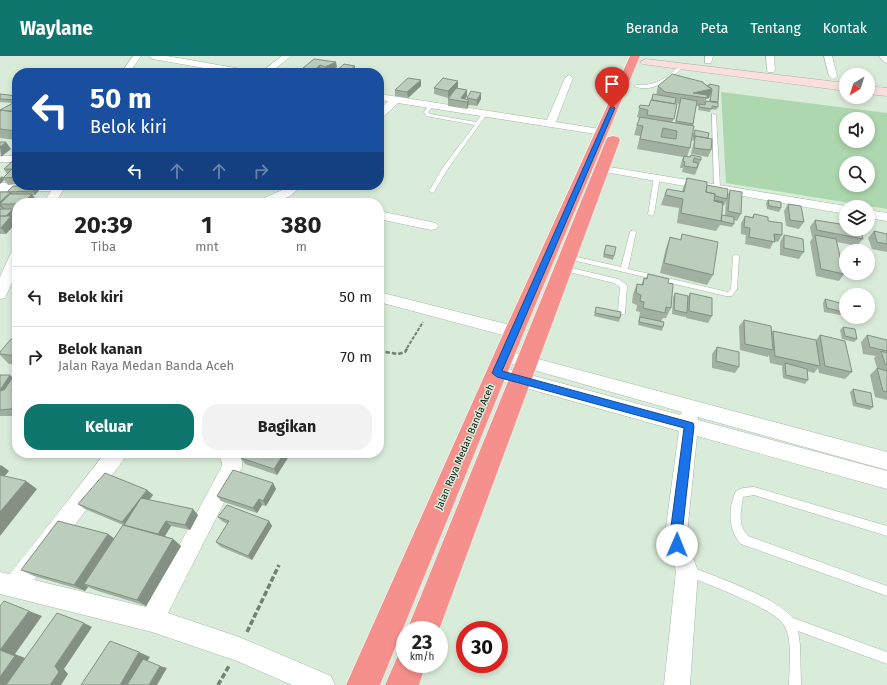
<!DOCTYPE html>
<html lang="id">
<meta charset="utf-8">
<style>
body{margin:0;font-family:"Fira Sans",sans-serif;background:#f2f2f2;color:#222;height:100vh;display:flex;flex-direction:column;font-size:15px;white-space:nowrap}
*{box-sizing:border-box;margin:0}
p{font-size:13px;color:#767676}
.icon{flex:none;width:22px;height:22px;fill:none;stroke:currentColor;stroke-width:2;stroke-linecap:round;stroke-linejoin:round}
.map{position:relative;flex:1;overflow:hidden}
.sheet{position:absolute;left:12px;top:142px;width:372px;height:260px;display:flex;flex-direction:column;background:#fff;border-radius:16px;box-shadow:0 2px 6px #0003}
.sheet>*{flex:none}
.top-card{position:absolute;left:12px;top:12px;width:372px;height:122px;border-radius:16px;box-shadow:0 2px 6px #0003;background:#1a4fa0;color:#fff;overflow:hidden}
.needle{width:26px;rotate:218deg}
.buttons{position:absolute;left:839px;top:12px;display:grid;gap:8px}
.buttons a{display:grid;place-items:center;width:36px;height:36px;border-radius:50%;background:#fff;box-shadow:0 2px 6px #0003;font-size:20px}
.speed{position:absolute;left:396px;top:565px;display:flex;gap:8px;font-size:20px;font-weight:700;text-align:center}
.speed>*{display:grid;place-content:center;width:52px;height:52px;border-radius:50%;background:#fff;box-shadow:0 2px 6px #0003;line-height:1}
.speed small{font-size:10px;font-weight:400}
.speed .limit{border:6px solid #d22;background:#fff;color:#111}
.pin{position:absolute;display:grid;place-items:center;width:34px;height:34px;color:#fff;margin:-41px -17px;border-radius:50% 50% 50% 0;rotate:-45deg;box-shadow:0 0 4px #0007}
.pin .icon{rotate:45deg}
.me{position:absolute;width:44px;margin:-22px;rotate:1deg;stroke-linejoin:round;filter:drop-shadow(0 0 3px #0008)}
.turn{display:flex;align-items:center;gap:14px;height:84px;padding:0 12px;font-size:18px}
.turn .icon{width:52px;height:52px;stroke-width:2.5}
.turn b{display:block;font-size:28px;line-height:34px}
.lanes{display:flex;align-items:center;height:38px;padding:0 12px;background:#0003;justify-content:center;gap:20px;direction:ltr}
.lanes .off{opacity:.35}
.eta{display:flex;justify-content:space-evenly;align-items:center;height:68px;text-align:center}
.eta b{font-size:24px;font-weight:700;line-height:28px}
.primary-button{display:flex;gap:8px;margin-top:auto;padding:8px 12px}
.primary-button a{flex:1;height:46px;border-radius:16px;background:#0f766e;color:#fff;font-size:16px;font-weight:700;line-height:46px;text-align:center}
.primary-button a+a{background:#f2f2f2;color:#222}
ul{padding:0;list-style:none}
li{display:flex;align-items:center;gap:12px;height:60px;padding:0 12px;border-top:1px solid #e0e0e0}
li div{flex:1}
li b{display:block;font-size:15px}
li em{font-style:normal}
header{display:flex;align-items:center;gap:24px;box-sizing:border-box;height:56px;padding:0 20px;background:#0f766e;color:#fff}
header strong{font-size:19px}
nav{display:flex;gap:22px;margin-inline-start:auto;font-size:14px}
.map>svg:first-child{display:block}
</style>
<header>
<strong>Waylane</strong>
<nav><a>Beranda</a><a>Peta</a><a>Tentang</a><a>Kontak</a></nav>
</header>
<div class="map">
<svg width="887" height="629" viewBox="0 0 887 629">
<rect width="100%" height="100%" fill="#d9ecd9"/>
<path fill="#add7ae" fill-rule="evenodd" d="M721 36 887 57V153L726 127ZM846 63H868V85H846ZM846 107H868V129H846Z"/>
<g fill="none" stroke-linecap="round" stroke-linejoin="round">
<g stroke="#a6b8a6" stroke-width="1">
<path id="lane" d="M680 10 683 11C671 23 652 38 634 30L636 29C657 30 664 23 680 10Z
M429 49 433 50 428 56 430 58 476 66 483 57 487 58 449 111 434 136 432 137 429 135 443 111 475 69 426 60 424 56Z
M712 58 716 59 720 131 717 133 714 131Z
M657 119 660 121 654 158 651 160 648 158 654 121Z
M633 174 636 176 628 213 728 236 731 233 733 200 736 198 739 200 737 233 732 240H726L568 203 565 201 568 199 621 211 630 176Z
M561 210H563L618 223 626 228 627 230 625 258H619L618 256 620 231 614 227 561 214Z
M754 431 887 470V480L754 439 743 441C741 455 737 469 748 480L887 530V540L741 488C728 474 728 452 736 435L743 432Z
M689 510C718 522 772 539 793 562L887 596V608L798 575 800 589 801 629H789C789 613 793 586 785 571 776 552 706 528 685 519L684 515 685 511Z"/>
</g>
<g stroke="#a6b8a6" stroke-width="1">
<path id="street" d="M133 0H141L129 17H121Z
M149 0H167L247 14 251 17H232L153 3Z
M282 0H291L270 17H260Z
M705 0H713L711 7H705Z
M766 0H774L775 14 774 16H768L767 14Z
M824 0H832L837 20 836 22 833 23 829 20Z
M879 0H887V7L884 6Z
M569 19 573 22 556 66 606 74 607 76 606 78 602 79 398 47 383 61 379 62V54L388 45 379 44V38L547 64 565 22Z
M0 100H17V106H0Z
M603 110 846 150 849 151H846V158L599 115 597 113 599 111Z
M0 127H17V129H66L55 147H43L51 135H0Z
M289 129H303L290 140 274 147H258L260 144 282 134Z
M868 154 887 157V165L868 162Z
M379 155 436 167 438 170 436 173 431 174 379 163Z
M17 195V215L5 242 0 243V221L10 199 12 196Z
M379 236 514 270 520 272 522 276 520 280 514 282 379 246Z
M504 294 887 396V414L698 361V364L887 415V433L697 380 687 478 688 489 698 515 690 629H664L676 515 666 489 665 478 679 375 497 324 491 322 488 317 491 312 497 310 680 359 682 356 498 304 496 300 498 296Z
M105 397H127L124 403 34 524 146 551 222 410V406L217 397H238L242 405V411L168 557 239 581 331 620 335 629H292L237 605 152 576 0 538V516L10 518Z"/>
</g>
<g stroke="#a6b8a6" stroke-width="1">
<path id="secondary" d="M646 3 846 27V35L642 8 640 6Z
M868 30 887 32V40L868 38Z"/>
</g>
<g stroke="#fff" stroke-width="1">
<path id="highway" d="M630 0H640L524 276 380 629H346L504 276Z
M613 80 618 81 620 84 439 574H407L606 84 608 81Z
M405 594V608H426L419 629H385L399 597Z"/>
</g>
<path stroke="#738073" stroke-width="2" stroke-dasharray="3.5 1.5" stroke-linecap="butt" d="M407 292 423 266"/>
<path stroke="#738073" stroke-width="2.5" stroke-dasharray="4.5 2" stroke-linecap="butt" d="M379 295 398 298 405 296 408 291"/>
<path stroke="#738073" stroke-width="3.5" stroke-dasharray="5.5 2.5" stroke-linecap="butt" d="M247 576 279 509
M218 629 229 610"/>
<use href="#lane" fill="#fff" fill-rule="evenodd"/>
<use href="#street" fill="#fff" fill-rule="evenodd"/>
<use href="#secondary" fill="#fcdedd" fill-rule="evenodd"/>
<use href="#highway" fill="#f6908d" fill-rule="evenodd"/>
</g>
<path fill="#a1b0a1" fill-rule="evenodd" d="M314 3 337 11 326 17 321 15 318 17H304L303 12Z
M421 24V30L408 42 395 40V34Z
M703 27 707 30H709V28L718 46V51L716 54 711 53 710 56 698 54 699 50H696L693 70 690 92 687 101H690L691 99 701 104 695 119 682 116 683 112H680L681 107 683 101 637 93 640 80 634 79 639 62 637 61 640 49 649 50 653 38 656 39 658 30ZM710 40H711L709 45H706V43L709 42ZM675 47 679 48 675 67 672 66 674 63Z
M458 31 457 32 467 34V40L465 43H467V42L481 43 477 50 469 49 467 53 448 50V43L452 37 448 42 434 38V32Z
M0 38 17 40V84L0 82V54L13 47 0 46Z
M695 74 708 82 711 94 708 101 691 98 694 85 692 84 693 78Z
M17 101V128L8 129 4 124 0 128 2 120 3 122 7 118 4 113Z
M687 122 707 129 728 138 730 134 741 158 737 165 734 164V168L732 171 720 169 716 175 677 167 679 152 661 149 663 143 667 133 682 136 683 132ZM726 145 725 160 722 159 723 149 724 150Z
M38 129 40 133 35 139H32L37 145 35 147H17V155H14L16 157 12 161 16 167 6 178H0V136H7Z
M768 144 781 152 779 156 767 153 766 147Z
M788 148 804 166 799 173 786 170 784 155Z
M754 158 768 165 782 179 778 186 774 185 770 193 745 188 746 179 741 178V167L745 160 752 161Z
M815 164 863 183 857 190 837 186 844 218 839 225 816 220 810 186 813 181H812L810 171Z
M874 175 887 178V196L872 193 868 182Z
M682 178 713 219 707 229 660 217 666 192 670 181 680 184Z
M784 179 804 196 799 203 780 199V186Z
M606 189 614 200 613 204 603 201Z
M648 218 668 227 671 252 666 262H663L661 265 663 271 662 275 638 269 639 262 640 256 636 255 637 249 632 247 633 238 637 228 641 229 644 222 646 223Z
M675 237 688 241 690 237 712 260 708 267 686 262V260L685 261 672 258 673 241Z
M825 243 843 256 840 259 824 256 823 247Z
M596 251 620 262 619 266 594 260Z
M744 264 771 277 773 275 816 284 820 279 852 316 845 323 819 317 818 312 814 317 807 315 808 324 805 328 783 322 782 311 783 310 770 307 769 299 768 301 740 294 739 270Z
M843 271 857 283 854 286 842 283 840 274Z
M867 279 887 284V344L875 341 870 319 877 312 874 302 876 300 863 298 861 286Z
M17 284V308H9L0 299V296Z
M717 291 739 311 735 317 712 312V298Z
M17 318V360H0V319L13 322Z
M853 333 873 351 870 354 853 350 850 336Z
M245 397H291L277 419 245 408 241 402Z
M273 427 276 433 266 450 262 449 257 457 221 445 217 440Z
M147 434 153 439 149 444 198 459 190 474 171 470 165 480 173 483 181 490 146 550 95 534 88 531 85 535 34 520 21 514 108 478 114 483 123 469 85 453 78 448Z
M218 461 269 465 272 470 252 504 221 491 216 486 228 468 223 466Z"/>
<path fill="#839083" d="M336 6 337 11 326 17 325 11Z
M320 9 321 15 318 17H315L314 14Z
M355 10V15L353 17H346Z
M421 24V30L408 42 407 36Z
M458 25V31L448 42V35Z
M712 33 709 42 706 43 707 42 693 37Z
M467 34V40L463 46 461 42Z
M481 37V43L477 50V44Z
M469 44 468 50 467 53V46Z
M6 86 11 93 1 101 0 91Z
M2 120 4 124 0 128V122Z
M38 129 40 133 35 139 33 135Z
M11 136 16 143 0 148 5 153 4 154 0 150V146Z
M32 138 37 145 35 147H23Z
M13 153 16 157 12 161 16 167 6 178 1 172 3 163Z
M10 319 17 326 7 341 0 335Z
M17 343V359L11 353Z
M284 397H291L277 419 274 413Z
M1 409 9 415 0 426V410Z
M26 425 37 433 0 480V456Z
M273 427 276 433 266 450 263 445Z
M147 434 153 439 128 471 122 466Z
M259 443 262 449 257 457 253 452Z
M193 453 198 459 190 474 185 469Z
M166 465 171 470 163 483 158 478Z
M269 465 272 470 252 504 248 500Z
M108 478 118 485 84 528 88 531 85 535 74 529Z
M173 483 181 490 146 550 137 544Z
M29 555 42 560 15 598 30 604 13 629H0V594Z
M84 567 92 571 64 613 68 618 61 629H50L55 610Z
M139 596 150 601 133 629H120Z
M160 610 167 612 157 629H149Z"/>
<path fill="#bbcdbb" stroke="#839083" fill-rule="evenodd" d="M314 3 336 6 325 11 320 9 314 14 303 12Z
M344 8 355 10 346 17 335 16Z
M672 18 703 26V27L712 33 693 37 707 39V42L665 36 658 30Z
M408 22 421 24 407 36 395 34Z
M443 22 458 25 448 35 434 32Z
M709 28 719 30 718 46 710 45 712 33 707 30H709Z
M456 32 467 34 461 42 469 44 467 46 448 43Z
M471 35 481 37 477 44 467 42Z
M0 38 17 40V44L0 43Z
M653 38 676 42 675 48 652 44Z
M681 42 697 45 693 68 676 65Z
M651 44 677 48 674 63 647 59 648 54 639 52 640 49 649 50Z
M17 45V56L0 54Z
M706 45 718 47V51L712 50V53L699 51V48L705 49Z
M0 54 17 56V75L0 73Z
M640 61 694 70 690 92 640 83 643 70 637 69ZM663 72 677 75 676 83 661 81Z
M695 74 709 77 708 82 695 80V82L694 81Z
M695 80 712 83 711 94 694 92Z
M0 86H6L0 91Z
M691 99 701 101V104L694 102 693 106 698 107 697 112 684 110 685 106 683 105 684 100 690 101Z
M17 101V121L3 122 12 113H4Z
M687 122 707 126 706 136 715 138 714 145 723 147 721 165 681 157 683 143 665 139 667 133 684 136Z
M38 129 33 135 7 136 13 130Z
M707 129 728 133 727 143 715 140V138L706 136Z
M730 134 742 136 741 158 728 155Z
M0 136H11L0 146Z
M10 138H32L23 147H17V148H0Z
M714 144 723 146V147L714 145Z
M768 144 781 146V152L769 150Z
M788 148 801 150 804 166 790 164Z
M0 153H13L6 160H0Z
M754 158 768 161V165L782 167V179L774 178 775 186 749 181 750 172 744 171 745 160 753 162Z
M722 159 734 161V168L721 165Z
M0 160H11L1 172H0Z
M815 164 846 169V173H860L863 183 817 174Z
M874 175 887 178V188L877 186Z
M682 178 718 186 713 219 664 207 670 181 681 184Z
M784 179 803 183 804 196 784 192Z
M815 179 836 183 844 218 821 213Z
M606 189 616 191 614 200 604 198Z
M648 218 669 223 668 227 673 228 671 252 666 251 665 257 643 252 644 246 640 245 641 239 636 237 637 228 643 229 644 222 647 223Z
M675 237 688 240 687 257 674 254Z
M690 237 712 242V260L689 255Z
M825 243 840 247 843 256 827 252Z
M596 251 621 256 620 262 595 257Z
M640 261 664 266 663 271 639 266Z
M744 264 771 270 773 294 745 288Z
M843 271 855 273 857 283 845 280Z
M773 275 816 284 820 310 775 300Z
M820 279 845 285 852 316 825 310Z
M867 279 887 284V295L870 291Z
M11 283 17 284V300L0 298V296Z
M717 291 739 296V311L716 305Z
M881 295 887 297V309L885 308Z
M785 307 807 313 808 324 786 319Z
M877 312 887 315V336L883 335Z
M15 318H17V343L11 353 0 354V335L4 334Z
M0 319H10L0 334Z
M853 333 871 337 873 351 856 347Z
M245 397H284L274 413 241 402Z
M233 414 273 427 263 445 259 443 253 452 217 440Z
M105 417 147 434 122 466 78 448Z
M0 419 26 425 0 456Z
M141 442 193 453 185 469 166 465 158 478 124 469Z
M227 449 269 465 248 500 216 486 229 465 218 461Z
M58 465 108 478 74 529 21 514Z
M123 469 173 483 137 544 84 528Z
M4 545 29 555 0 594V550Z
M57 557 84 567 55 610 59 616 50 629H6Z
M110 585 139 596 120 629H81Z
M0 594 15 600 0 621Z
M143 603 160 610 149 629H127Z"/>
<path fill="#1a73e8" stroke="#114b97" d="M612 50 615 52 502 315 693 367 694 370 682 478 683 489 681 493 677 495 673 493 670 478 684 372 497 321 492 317 610 52Z"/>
<g text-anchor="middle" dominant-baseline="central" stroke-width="3" stroke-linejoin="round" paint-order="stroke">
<g font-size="10" fill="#0f160f" stroke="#d9ecd9">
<text transform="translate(465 391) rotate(-67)">Jalan Raya Medan Banda Aceh</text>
</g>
</g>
</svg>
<div class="buttons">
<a><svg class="needle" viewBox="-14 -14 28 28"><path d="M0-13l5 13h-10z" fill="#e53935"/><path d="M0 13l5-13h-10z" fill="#767676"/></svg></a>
<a><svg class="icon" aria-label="sound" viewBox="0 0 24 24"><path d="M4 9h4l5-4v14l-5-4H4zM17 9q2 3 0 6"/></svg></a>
<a><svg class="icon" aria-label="search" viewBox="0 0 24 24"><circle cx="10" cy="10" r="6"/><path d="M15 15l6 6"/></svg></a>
<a><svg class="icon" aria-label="layers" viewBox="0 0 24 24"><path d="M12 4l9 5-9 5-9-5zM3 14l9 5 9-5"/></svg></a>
<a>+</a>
<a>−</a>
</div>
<div class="speed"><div>23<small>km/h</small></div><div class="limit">30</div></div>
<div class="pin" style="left:612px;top:52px;background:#d93025"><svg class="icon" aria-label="arrive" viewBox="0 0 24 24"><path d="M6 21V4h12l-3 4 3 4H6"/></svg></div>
<svg class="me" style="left:677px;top:489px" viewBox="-20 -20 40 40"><circle r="19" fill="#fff"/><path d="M0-13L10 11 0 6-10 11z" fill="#1a73e8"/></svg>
<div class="top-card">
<div class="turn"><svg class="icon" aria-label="left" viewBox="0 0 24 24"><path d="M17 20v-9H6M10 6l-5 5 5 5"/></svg><div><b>50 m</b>Belok kiri</div></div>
<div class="lanes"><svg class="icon" aria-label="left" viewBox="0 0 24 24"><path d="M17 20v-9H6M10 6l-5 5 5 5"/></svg><svg class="icon off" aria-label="ahead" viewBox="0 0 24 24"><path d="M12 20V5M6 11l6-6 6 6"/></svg><svg class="icon off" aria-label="ahead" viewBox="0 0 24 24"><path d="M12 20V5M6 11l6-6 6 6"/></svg><svg class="icon off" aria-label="right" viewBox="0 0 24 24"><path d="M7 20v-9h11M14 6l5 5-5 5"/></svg></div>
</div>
<section class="sheet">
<div class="eta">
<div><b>20:39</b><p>Tiba</p></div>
<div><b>1</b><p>mnt</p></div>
<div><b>380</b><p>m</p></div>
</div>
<ul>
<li><svg class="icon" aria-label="left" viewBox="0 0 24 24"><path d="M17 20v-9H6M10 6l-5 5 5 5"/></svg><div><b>Belok kiri</b></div><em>50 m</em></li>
<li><svg class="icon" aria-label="right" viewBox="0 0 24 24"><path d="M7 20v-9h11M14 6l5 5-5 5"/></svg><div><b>Belok kanan</b><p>Jalan Raya Medan Banda Aceh</p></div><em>70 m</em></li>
</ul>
<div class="primary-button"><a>Keluar</a><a>Bagikan</a></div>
</section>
</div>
